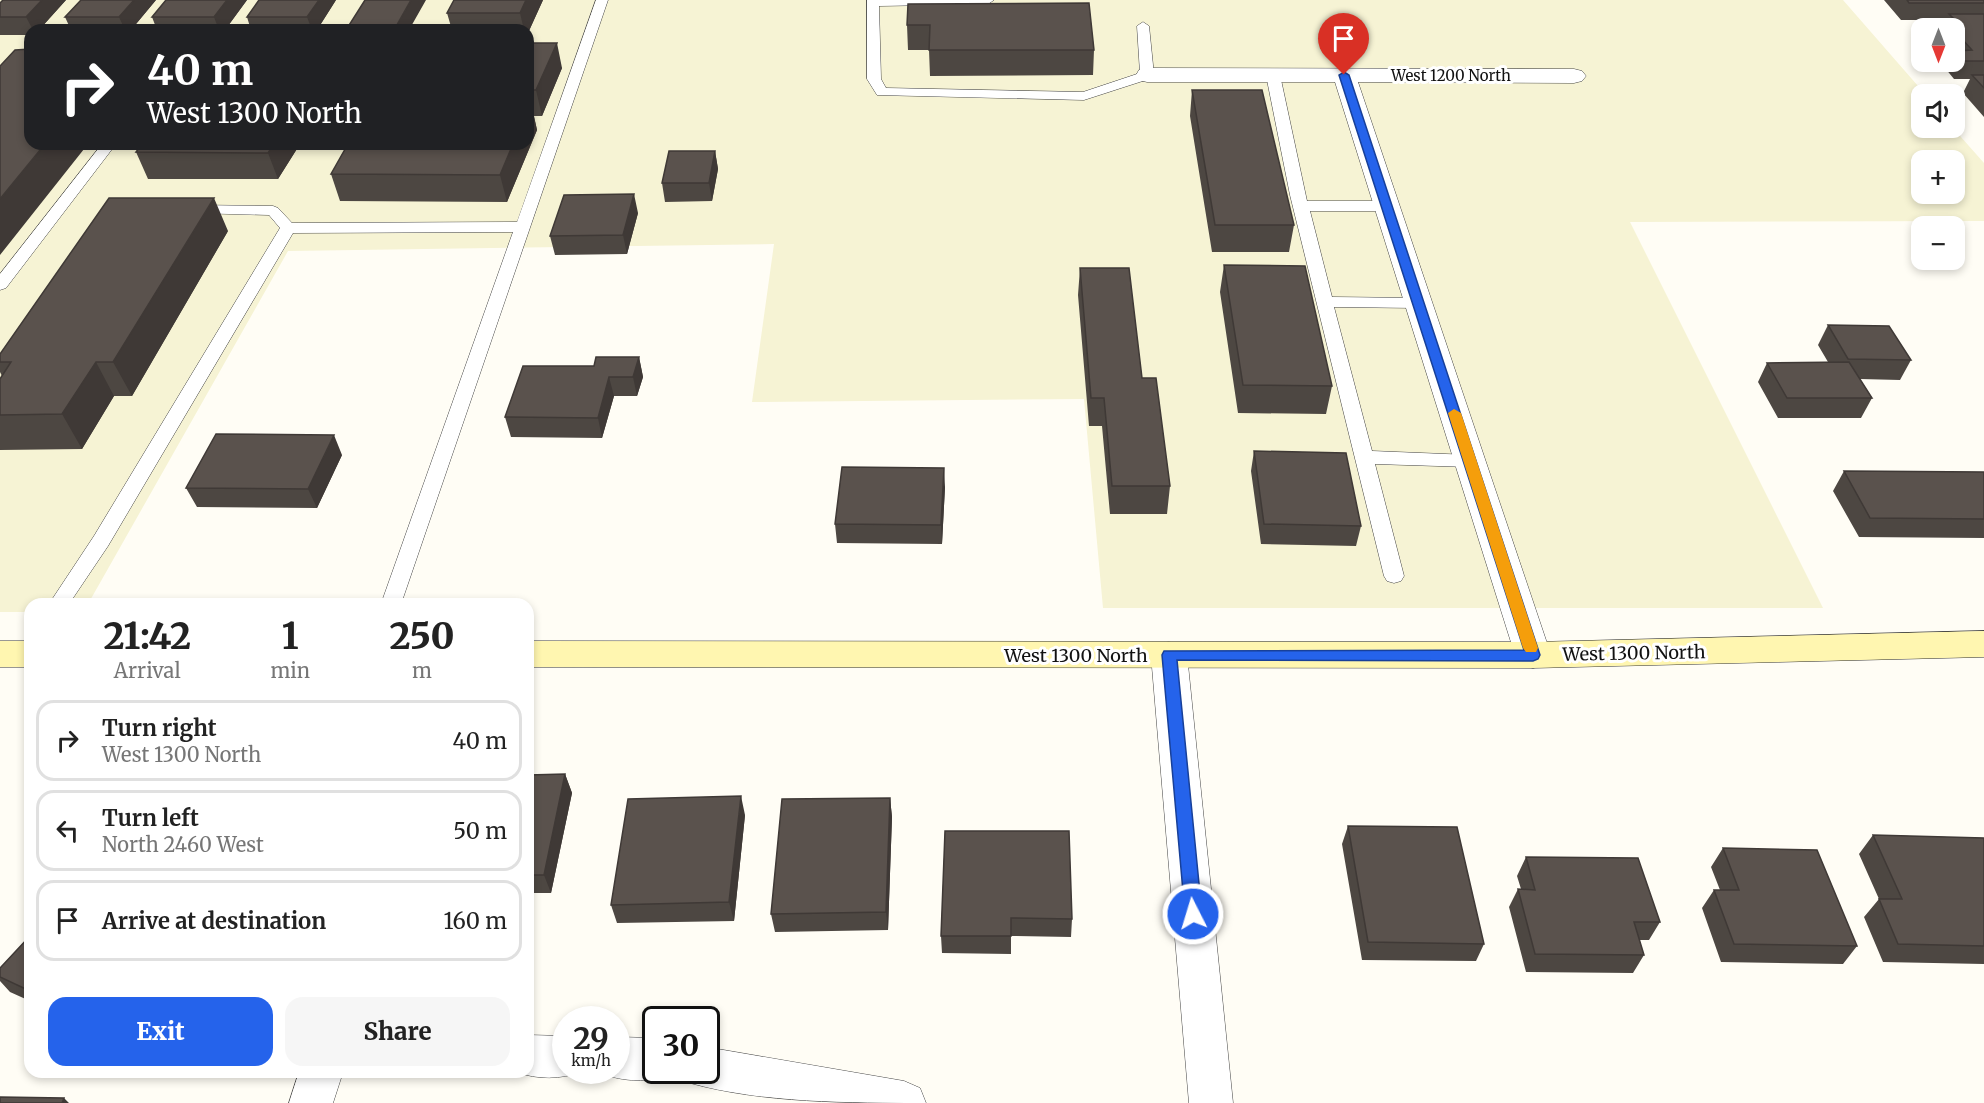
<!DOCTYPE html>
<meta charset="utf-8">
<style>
body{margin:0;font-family:Merriweather,serif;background:#f6f6f6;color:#222;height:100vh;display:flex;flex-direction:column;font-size:22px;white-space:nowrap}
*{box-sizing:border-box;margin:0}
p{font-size:20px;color:#767676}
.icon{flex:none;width:33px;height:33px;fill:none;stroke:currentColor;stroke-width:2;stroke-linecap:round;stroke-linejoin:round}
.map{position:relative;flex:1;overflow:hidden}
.sheet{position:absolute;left:24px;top:598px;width:510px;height:480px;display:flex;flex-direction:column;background:#fff;border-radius:18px;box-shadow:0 3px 9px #0003}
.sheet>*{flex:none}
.hud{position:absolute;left:24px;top:24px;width:510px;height:126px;border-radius:18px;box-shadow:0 3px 9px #0003;background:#202124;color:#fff;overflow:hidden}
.needle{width:39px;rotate:180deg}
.tools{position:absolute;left:1911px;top:18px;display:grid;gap:12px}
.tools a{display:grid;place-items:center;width:54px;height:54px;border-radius:12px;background:#fff;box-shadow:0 3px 9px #0003;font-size:30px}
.speed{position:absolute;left:552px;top:1006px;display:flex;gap:12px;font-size:30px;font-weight:700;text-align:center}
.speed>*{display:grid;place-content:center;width:78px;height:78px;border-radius:50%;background:#fff;box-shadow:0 3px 9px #0003;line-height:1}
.speed small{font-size:15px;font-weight:400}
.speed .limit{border:3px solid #111;border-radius:9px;background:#fff;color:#111}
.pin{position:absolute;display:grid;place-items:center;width:51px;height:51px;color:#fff;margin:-62px -26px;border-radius:50% 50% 50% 0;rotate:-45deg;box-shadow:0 0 6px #0007}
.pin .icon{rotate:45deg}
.me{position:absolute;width:66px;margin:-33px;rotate:355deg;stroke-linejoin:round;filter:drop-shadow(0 0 4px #0008)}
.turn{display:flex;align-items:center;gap:21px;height:126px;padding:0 24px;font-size:27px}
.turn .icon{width:78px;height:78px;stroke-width:2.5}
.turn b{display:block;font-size:42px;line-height:51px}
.eta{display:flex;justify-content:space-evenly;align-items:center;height:102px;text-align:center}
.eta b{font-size:36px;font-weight:800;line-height:42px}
.cta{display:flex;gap:12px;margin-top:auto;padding:12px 24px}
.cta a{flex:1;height:69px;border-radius:18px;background:#2563eb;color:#fff;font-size:24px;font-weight:800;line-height:69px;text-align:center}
.cta a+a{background:#f6f6f6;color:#222}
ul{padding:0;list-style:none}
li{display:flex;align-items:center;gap:18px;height:81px;margin:0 12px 9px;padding:0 12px;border:3px solid #e0e0e0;border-radius:18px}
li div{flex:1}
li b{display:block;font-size:22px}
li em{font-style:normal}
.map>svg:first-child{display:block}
</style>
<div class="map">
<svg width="1984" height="1103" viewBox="0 0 1984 1103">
<rect width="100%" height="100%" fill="#fffdf5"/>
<path fill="#f6f3d4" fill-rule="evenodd" d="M0 0H1843L1925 94H1922V128H1953L1984 163V221L1630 222 1823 608H1103L1084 399 752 402 774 244 288 251 88 604H30V612H0ZM30 30H528V144H30ZM1922 160H1954V194H1922Z"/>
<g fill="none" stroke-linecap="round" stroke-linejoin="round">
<g stroke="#444" stroke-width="1">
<path id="lane" d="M596 0H608L401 604H381L513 232 293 233 108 546 69 604H49L94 536 280 228 269 215 193 213 185 208 188 205 273 206 278 208 292 223 517 222Z
M867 0H994L988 4 879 6 881 79 886 88 1083 92 1140 73 1137 26 1143 22 1149 26 1154 75 1152 78 1084 100 877 95 867 79Z
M1273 71 1280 75 1307 201H1387L1395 206 1387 211H1310L1332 297 1418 298 1426 303 1418 308 1334 307 1372 451 1470 455 1476 457 1479 461 1476 465 1470 467 1375 464 1404 576 1401 581 1394 583 1387 581 1384 576 1290 195 1266 75Z
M102 144H116L6 288 0 290V274Z"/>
</g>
<g stroke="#444" stroke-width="1">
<path id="street" d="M1147 68 1574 69 1582 71 1586 76 1582 81 1574 83 1358 82 1551 655 1545 665 1533 668 1521 665 1515 655 1335 82H1147L1139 80 1136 75 1139 70Z
M1169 642 1181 645 1187 655 1233 1103H1189L1151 655 1157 645Z
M528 1035 566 1036V1071L581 1072C562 1079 537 1080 517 1072H528Z
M616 1037 656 1038V1071H673L671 1074C649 1083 623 1082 601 1073L600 1071H616Z
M706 1047 904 1081 920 1088 926 1103C850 1103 762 1103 690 1083L685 1071H706Z
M299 1072H343L333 1103H289Z"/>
</g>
<g stroke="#333" stroke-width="1">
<path id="secondary" d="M1984 631V657L1533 668 528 667V641L1533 642Z
M0 641H30V667H0Z"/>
</g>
<use href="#lane" fill="#fff" fill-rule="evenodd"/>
<use href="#street" fill="#fff" fill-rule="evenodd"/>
<use href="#secondary" fill="#fff6b0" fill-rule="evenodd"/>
</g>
<path fill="#4d4742" d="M66 0 39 30H30V35H0V3Z
M156 0 131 30H71L65 17Z
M247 0 225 30H157L152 17Z
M336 0 317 30H251L247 17Z
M543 0 528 33V30H452L447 13Z
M1884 0H1984V117L1963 93 1970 79H1954L1945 68 1948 62H1954V28H1942L1946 20H1901Z
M908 4 1094 50 1093 75 930 76 929 50H908L907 25Z
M528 43 562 68 542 116H534L537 130 507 202 340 201 331 174 528 144Z
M1192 90 1294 225 1289 252H1212L1190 116Z
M142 144H300L278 179H148L136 152Z
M715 151 718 169 712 201 665 202 662 183Z
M638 213 627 254 555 255 550 236Z
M228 231 132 396H114L82 449 0 450V379L2 376 0 372V354Z
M1224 265 1332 386 1326 414 1238 413 1220 292Z
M1080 268 1142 378 1170 486 1167 514H1110L1102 426H1089L1078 295Z
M1828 325 1911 360 1900 380 1860 379 1872 398 1861 418H1778L1758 382 1767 363 1828 362 1818 345Z
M639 357 643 377 637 396H614L602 438 511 437 505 417 594 366Z
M1254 451 1361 526 1356 546 1261 544 1251 471Z
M342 455 317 508 197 507 186 488Z
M1844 471 1984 472V538L1859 537 1833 491Z
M945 487 942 544 837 543 835 524Z
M565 774 572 793 551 893H528V775Z
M890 798 892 817 888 930 775 932 771 914Z
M745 815 734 921 617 923 611 905Z
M1348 826 1484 944 1476 961 1362 960 1342 844Z
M945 831 1072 919 1071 937 1011 936V954L942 953 941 936Z
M1873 835 1984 838V964L1883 962 1864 917 1879 899 1859 854Z
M1723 848 1857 946 1843 964 1721 962 1702 908 1714 890H1720L1711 867Z
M1526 857 1660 922 1649 940H1639L1644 955 1633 973 1526 972 1509 907 1518 889H1521L1517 876Z
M30 936V1001L10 992 0 981V968Z"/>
<path fill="#3f3936" d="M42 0H66L39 30H33L26 17Z
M134 0H156L131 30H125L119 17Z
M227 0H247L225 30H219L214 17Z
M319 0H336L317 30H312L307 17Z
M411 0H426L409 30H394Z
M526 0H543L528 33V30H524L520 13Z
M557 43 562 68 542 116 536 90Z
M531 104 537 130 507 202 500 175 513 144H528V110Z
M45 144H88L0 255V199Z
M274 144H300L278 179 268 153Z
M715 151 718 169 712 201 709 183Z
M634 194 638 213 627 254 623 235Z
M214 198 228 231 132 396 113 362Z
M639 357 643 377 637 396 633 377Z
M96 362 114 396 82 449 62 414Z
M609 377 614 396 602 438 598 418Z
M334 435 342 455 317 508 308 489Z
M944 468 945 487 942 544 941 525Z
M565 774 572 793 551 893 544 875Z
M741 796 745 815 734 921 729 902Z
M890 798 892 817 888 930 886 912Z
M64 1098 69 1103H62Z"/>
<path fill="#5a524d" stroke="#3f3936" stroke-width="1.5" d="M3 0H42L26 17H0V3Z
M81 0H134L119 17H65Z
M166 0H227L214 17H152Z
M259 0H319L307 17H247Z
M365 0H411L394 30H346Z
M454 0H526L520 13H447Z
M1907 0H1984V3H1909Z
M1089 3 1094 50H929L930 25H907L908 4Z
M1949 14H1984V61H1963L1954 51 1972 50 1954 30V28H1953L1947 22H1957Z
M528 43H557L536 90H528Z
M30 49V144H45L0 199V66L15 50Z
M1972 75H1984V88Z
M1192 90H1262L1294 225H1215Z
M142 144H274L268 153 136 152Z
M348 144H513L500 175 331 174Z
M669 151H715L709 183H662Z
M634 194 623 235 550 236 564 195Z
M109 198H214L113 362H96L62 414 0 415V379L11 362H0V354Z
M1224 265 1305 266 1332 386 1243 385Z
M1080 268H1129L1142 378H1156L1170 486H1112L1104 398H1091Z
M1828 325 1889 326 1911 360 1848 359Z
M596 357H639L633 377H609L598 418 505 417 523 366H594Z
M1849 362 1872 398H1787L1767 363Z
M216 434 334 435 308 489 186 488Z
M1254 451 1346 453 1361 526 1264 524Z
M842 467 944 468 941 525 835 524Z
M1844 471 1984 472V519L1870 518Z
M565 774 544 875H528V775Z
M741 796 729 902 611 905 628 799Z
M890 798 886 912 771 914 782 799Z
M1348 826 1457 827 1484 944 1368 942Z
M945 831H1069L1072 919 1011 918V936H941Z
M1873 835 1984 838V946L1898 944 1879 899H1902Z
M1723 848 1817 850 1857 946 1734 944 1714 890H1739Z
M1526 857 1638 858 1660 922H1634L1644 955 1535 954 1518 889 1535 890Z
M30 936V991L0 977V968Z
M0 1097 64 1098 62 1103H0Z"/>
<path fill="#2563eb" stroke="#184099" stroke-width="1.5" d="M1344 72 1349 75 1540 655 1538 659 1533 661 1177 660 1202 914 1199 920 1193 922 1187 920 1185 914 1162 655 1164 651 1524 650 1339 75Z"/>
<path fill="#f59e0b" d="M1454 409 1461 413 1538 648 1536 652H1526L1523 648 1448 413Z"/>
<g text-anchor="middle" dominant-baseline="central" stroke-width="6" stroke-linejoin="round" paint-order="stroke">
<g font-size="15" fill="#111" stroke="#fff">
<text x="1451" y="75">West 1200 North</text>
</g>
<g font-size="18" fill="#111" stroke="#fff">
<text transform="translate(1634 653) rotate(-1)">West 1300 North</text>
<text x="1076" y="655">West 1300 North</text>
</g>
</g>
</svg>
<div class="tools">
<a><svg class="needle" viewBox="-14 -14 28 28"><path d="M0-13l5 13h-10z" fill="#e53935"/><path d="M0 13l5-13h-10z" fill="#767676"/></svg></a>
<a><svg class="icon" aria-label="sound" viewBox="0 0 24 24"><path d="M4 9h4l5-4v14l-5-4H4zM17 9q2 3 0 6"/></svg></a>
<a>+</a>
<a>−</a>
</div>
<div class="speed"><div>29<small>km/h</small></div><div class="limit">30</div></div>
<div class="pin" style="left:1344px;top:75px;background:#d93025"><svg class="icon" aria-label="arrive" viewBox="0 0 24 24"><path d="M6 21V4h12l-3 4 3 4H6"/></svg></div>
<svg class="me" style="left:1193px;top:914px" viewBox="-20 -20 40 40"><circle r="17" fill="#2563eb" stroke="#fff" stroke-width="3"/><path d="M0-11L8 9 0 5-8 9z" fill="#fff"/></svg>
<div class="hud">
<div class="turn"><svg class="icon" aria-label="right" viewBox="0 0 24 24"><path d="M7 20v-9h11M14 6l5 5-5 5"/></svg><div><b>40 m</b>West 1300 North</div></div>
</div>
<section class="sheet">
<div class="eta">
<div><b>21:42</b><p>Arrival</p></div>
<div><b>1</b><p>min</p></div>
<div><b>250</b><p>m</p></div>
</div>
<ul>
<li><svg class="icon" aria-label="right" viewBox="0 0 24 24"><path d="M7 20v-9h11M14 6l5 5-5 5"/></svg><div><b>Turn right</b><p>West 1300 North</p></div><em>40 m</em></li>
<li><svg class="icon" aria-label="left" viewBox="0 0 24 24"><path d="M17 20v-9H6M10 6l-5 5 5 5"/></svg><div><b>Turn left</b><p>North 2460 West</p></div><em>50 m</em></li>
<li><svg class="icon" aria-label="arrive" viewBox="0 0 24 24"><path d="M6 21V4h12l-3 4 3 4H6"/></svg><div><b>Arrive at destination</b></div><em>160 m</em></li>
</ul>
<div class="cta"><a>Exit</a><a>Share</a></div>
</section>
</div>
